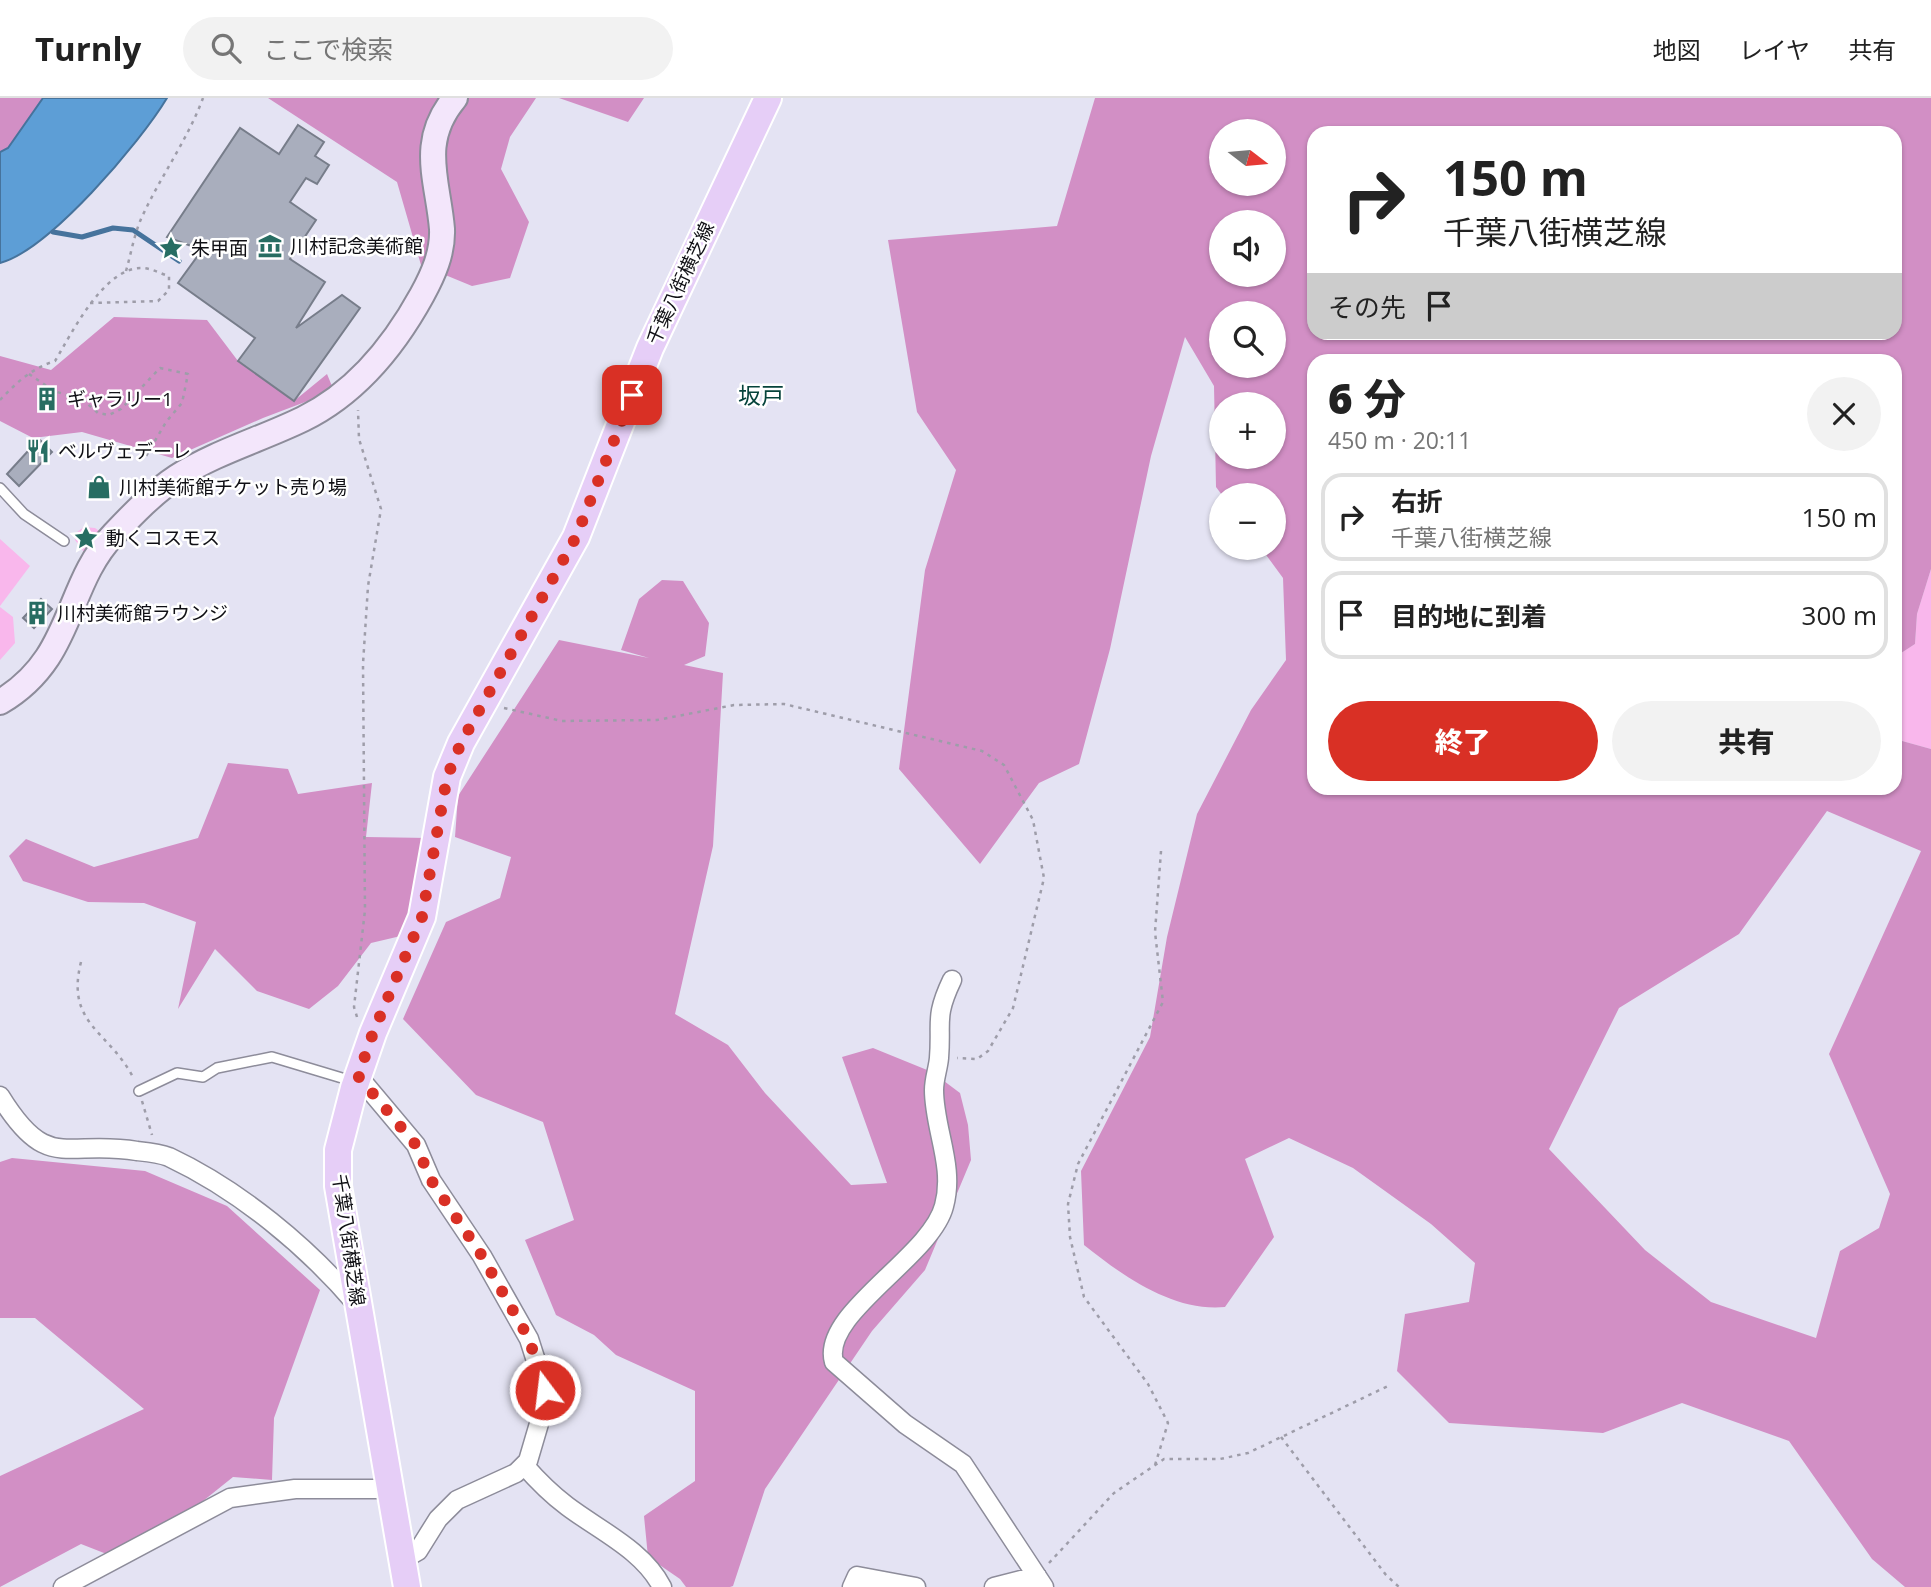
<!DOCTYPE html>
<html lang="ja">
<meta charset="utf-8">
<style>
body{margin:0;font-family:"Open Sans","Noto Sans JP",sans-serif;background:#f2f2f2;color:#222;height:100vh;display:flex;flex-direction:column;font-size:26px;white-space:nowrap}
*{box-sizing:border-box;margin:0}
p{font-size:23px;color:#767676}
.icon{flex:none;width:38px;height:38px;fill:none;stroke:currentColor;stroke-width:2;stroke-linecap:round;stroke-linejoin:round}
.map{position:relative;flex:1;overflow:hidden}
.details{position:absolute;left:1307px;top:256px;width:595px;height:441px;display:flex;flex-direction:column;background:#fff;border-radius:21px;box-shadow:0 2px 5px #0004}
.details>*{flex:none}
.banner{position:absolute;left:1307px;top:28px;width:595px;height:214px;border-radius:21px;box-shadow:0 2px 5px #0004;background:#fff;color:#222;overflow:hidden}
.needle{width:46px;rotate:106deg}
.buttons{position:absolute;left:1209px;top:21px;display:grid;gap:14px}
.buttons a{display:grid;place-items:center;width:77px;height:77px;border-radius:50%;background:#fff;box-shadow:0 2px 5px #0004;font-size:35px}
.pin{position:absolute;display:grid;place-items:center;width:60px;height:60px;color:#fff;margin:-30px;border-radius:14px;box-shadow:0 4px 10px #0006}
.me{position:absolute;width:77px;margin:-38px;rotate:345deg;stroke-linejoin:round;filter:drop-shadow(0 0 5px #0008)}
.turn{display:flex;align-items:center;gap:24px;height:147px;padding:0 21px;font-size:32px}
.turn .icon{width:91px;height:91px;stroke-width:2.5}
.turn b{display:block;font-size:49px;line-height:60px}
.then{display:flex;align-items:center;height:66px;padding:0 21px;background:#0003;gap:14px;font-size:26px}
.round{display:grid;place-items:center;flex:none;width:74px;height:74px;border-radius:37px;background:#f2f2f2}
.head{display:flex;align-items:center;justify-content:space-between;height:119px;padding:0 21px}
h1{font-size:42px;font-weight:800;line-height:52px}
.primary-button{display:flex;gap:14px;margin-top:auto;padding:14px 21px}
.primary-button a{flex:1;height:80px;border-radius:42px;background:#d93025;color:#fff;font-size:28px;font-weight:800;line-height:80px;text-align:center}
.primary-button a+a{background:#f2f2f2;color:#222}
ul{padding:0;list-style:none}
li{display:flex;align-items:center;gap:21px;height:88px;margin:0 14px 10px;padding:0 7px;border:4px solid #e0e0e0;border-radius:21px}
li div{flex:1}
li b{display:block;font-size:26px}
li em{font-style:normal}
header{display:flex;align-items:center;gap:42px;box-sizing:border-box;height:98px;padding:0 35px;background:#fff;border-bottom:2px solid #e0e0e0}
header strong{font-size:33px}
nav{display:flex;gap:38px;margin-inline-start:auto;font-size:24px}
.search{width:490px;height:63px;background:#f2f2f2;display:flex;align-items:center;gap:18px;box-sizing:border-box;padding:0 24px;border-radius:38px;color:#767676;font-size:26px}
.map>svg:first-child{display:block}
</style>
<header>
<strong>Turnly</strong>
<div class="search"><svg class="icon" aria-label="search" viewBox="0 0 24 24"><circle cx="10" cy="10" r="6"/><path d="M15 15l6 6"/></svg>ここで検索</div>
<nav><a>地図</a><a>レイヤ</a><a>共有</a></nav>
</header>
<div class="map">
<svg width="1931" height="1489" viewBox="0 0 1931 1489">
<rect width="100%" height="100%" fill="#e4e3f3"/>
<path fill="#f9b7ec" d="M84 429 95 430 102 435 86 457 75 442 77 434Z
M0 441 30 468 0 508Z
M1931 471V651L1895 641V559L1915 546 1917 516Z
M0 509 13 519 15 545 0 562Z"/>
<path fill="#d28fc5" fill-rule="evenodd" d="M0 0H43L8 50 0 54Z
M268 0H536L510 39 501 71 529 124 510 180 472 188 421 167 397 84Z
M559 0H644L628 24Z
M1095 0H1931V471L1917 516 1915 546 1895 559V262H1314V690H1895V641L1931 651V1489H1905L1872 1461 1789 1343 1682 1305 1603 1335 1449 1325 1397 1273 1405 1216 1469 1204 1475 1165 1431 1126 1353 1070 1289 1040 1245 1061 1274 1139 1225 1209C1173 1214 1123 1178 1084 1147L1081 1073 1150 939 1167 839 1197 716 1251 612 1286 562 1283 480 1261 450H1274V397H1222L1216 389 1214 288 1185 239 1151 358 1110 551 1079 666 1039 685 980 766 899 671 925 472 956 372 917 314 888 142 1057 128ZM1274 33V86H1222V33ZM1895 35V234H1314V35ZM1274 124V177H1222V124ZM1274 215V268H1222V215ZM1274 306V359H1222V306ZM1827 713 1921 753 1829 956 1890 1096 1879 1130 1840 1153 1816 1240 1711 1204 1645 1152 1549 1051 1619 910 1739 836Z
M114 219 207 222 238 263 294 303 327 276 334 293 263 320 172 360 82 334 33 340 0 323V258L51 272Z
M662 482 683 483 709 525 705 558 684 567 723 575 713 748 675 916 728 947 765 995 851 1087 887 1085 842 959 873 950 932 974 960 995 968 1027 971 1062 925 1172 872 1233 765 1391 733 1488 730 1489H686L680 1481 648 1459 644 1418 695 1383V1293L616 1257 594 1237 556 1217 525 1142 574 1122 543 1024 476 997 403 921 446 824 500 800 511 759 455 739 458 698 559 542 649 560 621 552 639 501Z
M228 665 288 671 298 696 372 685 366 739 429 740 405 837 371 845 338 888 309 911 257 893 215 851 178 911 196 824 144 805 88 804 23 783 9 758 26 741 94 769 198 740Z
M12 1060 145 1073 227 1108 320 1192 274 1320 272 1382 233 1379 127 1464 81 1446 0 1489V1378L144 1311 35 1220H0V1064Z"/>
<path fill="#5d9ed6" stroke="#46739c" stroke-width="2" d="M43 0H167C140 45 49 152 0 165V54L8 50Z"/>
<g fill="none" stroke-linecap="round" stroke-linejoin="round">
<path stroke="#46739c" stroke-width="5" d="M53 134 82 139 113 130 133 132 179 163"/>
</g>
<path fill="#a9aebd" stroke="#777d8a" stroke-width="2" d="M298 27 324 44 315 58 329 67 317 86 306 80 290 104 316 122 290 161 325 184 296 230 342 197 360 210 294 303 238 263 255 240 178 185 202 152 167 139 240 30 279 56Z
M39 341 52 354 19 388 7 376Z
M41 501 52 511 34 530 23 520Z"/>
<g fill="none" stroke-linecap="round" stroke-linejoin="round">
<g stroke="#8d8c9a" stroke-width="12">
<path id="lane" d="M0 390 24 416 64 443
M139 993 177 975 203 979 217 970 272 959 352 983"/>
</g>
<g stroke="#8d8c9a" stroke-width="21">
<path id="street" d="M952 882C934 920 942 923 939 960 938 971 934 981 934 992 934 1031 955 1068 944 1108 931 1159 820 1216 834 1264L905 1326 963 1366 1044 1489
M358 978 416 1047 431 1082 482 1158 529 1241 545 1291 543 1312 528 1363 516 1375 457 1402 438 1421 418 1453 404 1461
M0 998C48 1076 65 1041 137 1053 147 1054 159 1055 169 1059 239 1092 307 1148 357 1207
M524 1367C537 1382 551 1396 567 1408 600 1433 643 1452 662 1489
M63 1489 230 1400 295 1391H391
M852 1489 857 1478 916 1489
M994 1489 1037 1478"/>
</g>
<g stroke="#8d8c9a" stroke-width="28">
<path id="secondary" d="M0 604C75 560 64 488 114 436 133 416 154 394 177 379 216 354 262 341 303 321 356 295 394 248 422 197 433 177 443 155 442 131 438 82 418 44 455 0"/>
</g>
<g stroke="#fff" stroke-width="30">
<path id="primary" d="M407 1489 338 1088V1052L354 990 373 935 422 819 447 679 461 645 576 439 650 250 768 0"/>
</g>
<path stroke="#9e9da9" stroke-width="2.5" stroke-dasharray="3.5 5" stroke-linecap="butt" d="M126 173C131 156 134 137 141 121 160 79 187 43 203 0
M29 276 54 293 83 302 98 315 109 317 121 311 160 270 188 276 182 305 166 324 145 360
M0 302C16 285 32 270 55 263 72 235 104 169 142 170 151 170 161 176 169 178V192L158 203 90 205
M504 610 562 623 657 622 734 607 784 606 982 653 1004 667 1033 722 1044 780 1013 910 988 953 977 961 957 960
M81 864C65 927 110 933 134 981
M357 919 354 909 365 812 363 566 368 488 381 411 359 341 358 312
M142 1003 152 1037
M1281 1339 1386 1477 1399 1489
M1155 1367 1168 1325 1148 1286 1084 1199 1070 1139 1068 1106 1078 1066 1163 904 1155 834 1161 753
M1049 1465 1114 1395 1164 1361H1220L1248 1355 1388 1288"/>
<use href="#lane" stroke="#fff" stroke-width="9"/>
<use href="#street" stroke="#fff" stroke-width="18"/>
<use href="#secondary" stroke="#f3e6fb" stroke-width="24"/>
<use href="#primary" stroke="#e6cef7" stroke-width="26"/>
</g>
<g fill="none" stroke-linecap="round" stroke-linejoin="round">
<path stroke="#d93025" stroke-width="12" stroke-dasharray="0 21.6" d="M545 1292 529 1241 482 1158 431 1082 416 1047 358 978 373 935 422 819 447 679 461 645 576 439 632 297"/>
</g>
<defs>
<g id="museum-bare" transform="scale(1.89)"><path d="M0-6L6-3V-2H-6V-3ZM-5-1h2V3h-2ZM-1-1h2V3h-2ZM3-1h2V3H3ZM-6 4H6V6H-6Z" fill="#276d62" stroke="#fff" stroke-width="2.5" paint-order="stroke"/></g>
<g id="sight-bare" transform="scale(1.89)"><path d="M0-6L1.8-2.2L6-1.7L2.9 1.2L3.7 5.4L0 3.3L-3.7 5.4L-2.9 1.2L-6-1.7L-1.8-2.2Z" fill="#276d62" stroke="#fff" stroke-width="2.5" paint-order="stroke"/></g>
<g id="building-bare" transform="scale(1.89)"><path d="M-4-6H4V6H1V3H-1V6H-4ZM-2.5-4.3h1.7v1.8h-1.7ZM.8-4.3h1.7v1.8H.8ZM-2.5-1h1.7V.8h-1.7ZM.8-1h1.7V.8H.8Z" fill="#276d62" stroke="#fff" stroke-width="2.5" paint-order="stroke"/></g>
<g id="restaurant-bare" transform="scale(1.89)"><path d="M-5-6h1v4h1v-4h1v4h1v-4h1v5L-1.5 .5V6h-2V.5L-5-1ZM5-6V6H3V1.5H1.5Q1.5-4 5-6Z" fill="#276d62" stroke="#fff" stroke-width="2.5" paint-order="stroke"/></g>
<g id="shop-bare" transform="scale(1.89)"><path d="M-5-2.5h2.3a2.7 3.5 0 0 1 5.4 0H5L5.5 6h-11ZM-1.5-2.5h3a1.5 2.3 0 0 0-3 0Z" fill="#276d62" stroke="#fff" stroke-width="2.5" paint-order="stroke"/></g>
</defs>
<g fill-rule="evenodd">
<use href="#museum-bare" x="270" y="148"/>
<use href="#sight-bare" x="171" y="150"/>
<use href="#building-bare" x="47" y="301"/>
<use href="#restaurant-bare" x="38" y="353"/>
<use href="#shop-bare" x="99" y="389"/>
<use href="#sight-bare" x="86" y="440"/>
<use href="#building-bare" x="37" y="515"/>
</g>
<g text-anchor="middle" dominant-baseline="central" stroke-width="5" stroke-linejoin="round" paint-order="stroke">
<g font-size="19" fill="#0f0f14" stroke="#fff" text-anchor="start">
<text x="290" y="148">川村記念美術館</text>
<text x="191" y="150">朱甲面</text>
<text x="67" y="301">ギャラリー1</text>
<text x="58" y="353">ベルヴェデーレ</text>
<text x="119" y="389">川村美術館チケット売り場</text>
<text x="106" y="440">動くコスモス</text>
<text x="57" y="515">川村美術館ラウンジ</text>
</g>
<g font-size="19" fill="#0f0f14" stroke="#fff">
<text transform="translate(680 185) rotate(-65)">千葉八街横芝線</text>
<text transform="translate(349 1142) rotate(82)">千葉八街横芝線</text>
</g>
<g font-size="23" fill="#05433b" stroke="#fff">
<text x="761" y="297">坂戸</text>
</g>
</g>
</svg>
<div class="buttons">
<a><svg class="needle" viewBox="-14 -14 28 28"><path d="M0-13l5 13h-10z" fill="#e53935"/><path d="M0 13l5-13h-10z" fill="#767676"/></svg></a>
<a><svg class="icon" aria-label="sound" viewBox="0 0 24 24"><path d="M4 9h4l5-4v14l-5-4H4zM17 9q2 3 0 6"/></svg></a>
<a><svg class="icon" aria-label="search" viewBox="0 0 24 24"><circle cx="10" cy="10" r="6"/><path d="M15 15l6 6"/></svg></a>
<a>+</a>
<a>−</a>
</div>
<div class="pin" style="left:632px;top:297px;background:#d93025"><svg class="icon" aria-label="arrive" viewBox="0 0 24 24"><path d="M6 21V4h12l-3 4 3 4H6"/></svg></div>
<svg class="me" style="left:545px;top:1292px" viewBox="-20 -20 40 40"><circle r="17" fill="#d93025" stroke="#fff" stroke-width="3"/><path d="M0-11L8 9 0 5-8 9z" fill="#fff"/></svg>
<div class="banner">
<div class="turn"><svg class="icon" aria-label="right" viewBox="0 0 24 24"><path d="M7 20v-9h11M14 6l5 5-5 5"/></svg><div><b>150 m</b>千葉八街横芝線</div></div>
<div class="then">その先<svg class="icon" aria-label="arrive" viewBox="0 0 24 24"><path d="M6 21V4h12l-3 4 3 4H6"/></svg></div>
</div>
<section class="details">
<div class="head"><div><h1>6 分</h1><p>450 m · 20:11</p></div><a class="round"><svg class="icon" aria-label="close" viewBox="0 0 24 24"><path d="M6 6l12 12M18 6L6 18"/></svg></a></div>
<ul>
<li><svg class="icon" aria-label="right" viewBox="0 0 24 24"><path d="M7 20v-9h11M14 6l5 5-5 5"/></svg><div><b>右折</b><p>千葉八街横芝線</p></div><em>150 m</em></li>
<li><svg class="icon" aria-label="arrive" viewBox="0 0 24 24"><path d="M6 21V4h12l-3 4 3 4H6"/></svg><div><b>目的地に到着</b></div><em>300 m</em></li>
</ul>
<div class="primary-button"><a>終了</a><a>共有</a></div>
</section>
</div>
